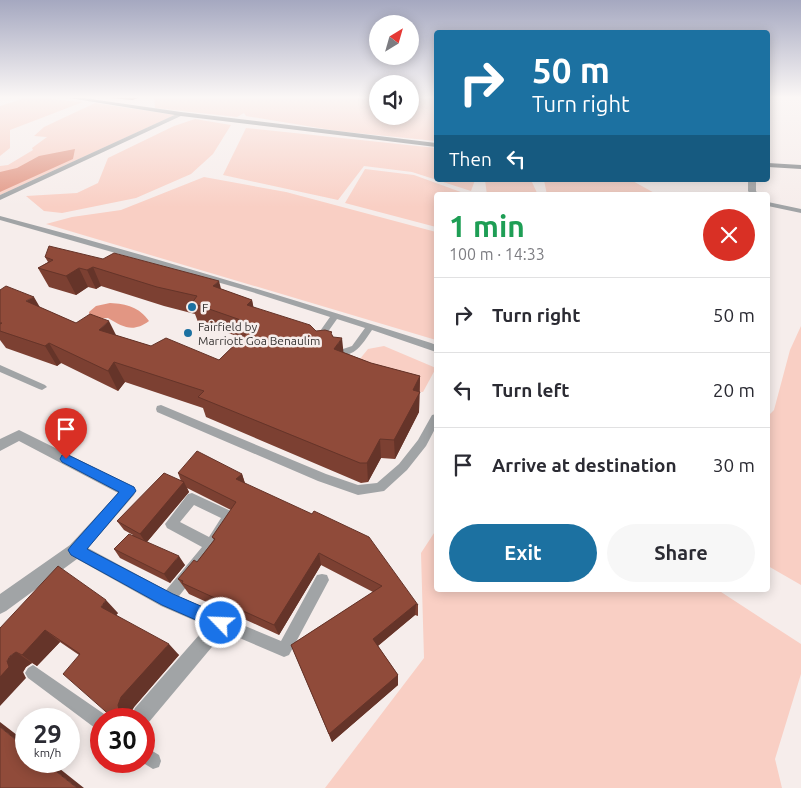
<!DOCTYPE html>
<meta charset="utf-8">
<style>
body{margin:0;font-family:Ubuntu,sans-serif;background:#f7f7f7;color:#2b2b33;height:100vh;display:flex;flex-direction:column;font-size:19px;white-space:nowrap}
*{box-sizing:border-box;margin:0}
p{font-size:16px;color:#7c7c81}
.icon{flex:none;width:28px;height:28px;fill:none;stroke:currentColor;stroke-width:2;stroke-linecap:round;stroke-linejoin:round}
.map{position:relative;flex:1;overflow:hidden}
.drawer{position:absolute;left:434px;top:192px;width:336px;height:400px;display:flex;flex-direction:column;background:#fff;border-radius:5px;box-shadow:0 2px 12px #0003}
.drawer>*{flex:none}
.top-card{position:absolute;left:434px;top:30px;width:336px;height:152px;border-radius:5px;box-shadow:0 2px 12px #0003;background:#1c71a1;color:#fff;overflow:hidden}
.needle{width:32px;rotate:37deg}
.buttons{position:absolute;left:369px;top:15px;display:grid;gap:10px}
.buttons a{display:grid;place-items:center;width:50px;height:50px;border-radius:50%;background:#fff;box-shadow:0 2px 12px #0003;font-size:25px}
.speed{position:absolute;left:15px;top:708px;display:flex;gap:10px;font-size:25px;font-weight:700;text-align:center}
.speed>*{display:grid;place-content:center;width:65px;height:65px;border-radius:50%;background:#fff;box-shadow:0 2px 12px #0003;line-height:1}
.speed small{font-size:12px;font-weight:400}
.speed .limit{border:8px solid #d22;background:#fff;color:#111}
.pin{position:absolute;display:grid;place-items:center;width:42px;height:42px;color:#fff;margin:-51px -21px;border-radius:50% 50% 50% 0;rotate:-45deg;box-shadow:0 0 5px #0007}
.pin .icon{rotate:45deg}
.me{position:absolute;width:55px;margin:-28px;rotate:294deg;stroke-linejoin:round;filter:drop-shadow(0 0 4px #0008)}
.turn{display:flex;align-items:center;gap:18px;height:105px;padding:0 15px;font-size:22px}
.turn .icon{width:65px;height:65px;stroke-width:2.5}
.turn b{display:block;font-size:35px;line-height:42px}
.then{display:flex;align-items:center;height:48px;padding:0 15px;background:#0003;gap:10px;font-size:19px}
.round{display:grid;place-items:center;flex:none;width:52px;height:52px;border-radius:26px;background:#f7f7f7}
.overview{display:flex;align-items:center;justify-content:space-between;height:85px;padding:0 15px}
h1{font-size:30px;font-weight:700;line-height:38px;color:#1e9e55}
.button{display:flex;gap:10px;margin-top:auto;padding:10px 15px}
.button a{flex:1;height:58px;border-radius:30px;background:#1c71a1;color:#fff;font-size:20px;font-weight:700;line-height:58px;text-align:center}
.button a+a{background:#f7f7f7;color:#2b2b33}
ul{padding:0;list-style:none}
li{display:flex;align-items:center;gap:15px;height:75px;padding:0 15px;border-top:1px solid #e1e1e2}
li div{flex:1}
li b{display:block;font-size:19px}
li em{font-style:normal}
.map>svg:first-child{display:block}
</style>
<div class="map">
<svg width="801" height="788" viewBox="0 0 801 788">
<rect width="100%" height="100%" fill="#f6edeb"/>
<path fill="#f9cfc4" d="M28 97 83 102 10 130V148L0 156V106Z
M154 97H377L378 116H410V97L436 99V141L337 131 246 116 244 113 237 117 155 108Z
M95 103 175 115 0 195V166L8 165 33 150 32 148 47 137 34 136 44 127Z
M195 119 231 125 213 154 191 174 136 198 62 213 44 211 26 196 77 193 98 183 108 158 174 126Z
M246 128 436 148V180H475L471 191 412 172 364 166 338 200 223 175Z
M365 169 414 175 469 195H479H436V227L345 203Z
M204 177 286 192 436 232V340L46 224 72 217 121 210Z
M485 180H531L538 195H487Z
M544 180H631L658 195H547Z
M801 326V585L768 566V416L774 410 790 350Z
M384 346 436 368 423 392 402 391 355 365 368 349Z
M436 530V590H718L801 644V674L775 759 782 788H325L424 658 421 553Z"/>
<path fill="#e29683" d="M75 149 73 159 0 192V172L17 168 39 156Z
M110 303C127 304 139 307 149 321 133 333 123 327 108 318L90 319 89 312 96 306Z"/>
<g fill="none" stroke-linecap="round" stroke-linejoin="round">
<path fill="#a1a4a6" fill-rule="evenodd" d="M0 216C145 254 289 298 431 343L436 345V352L372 330C363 343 355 358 337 355L335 353 337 351 352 346 365 328 337 319 320 343H314L313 341 330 317 252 292 0 220Z
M0 365 45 385 47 387 42 390 39 389 0 372Z
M161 405 326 474 358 485 377 483 399 464 418 440 432 415 436 414V427L426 446 407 470 384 491 358 495 318 481 157 412 156 409 157 406Z
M192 493 233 512 235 516 216 549 172 605 167 607 162 605 160 600 162 595 202 547 167 528 165 524 188 494ZM194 505 221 518 209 537 180 522Z
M322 574 327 575 329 580 289 655 284 657 216 628 214 623 216 618 221 616 281 641 317 575Z
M33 665 107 716 108 719H101V730L95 728 28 678 25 673 28 668Z
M144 746 159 755 161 761 159 767 153 769 140 761H144Z"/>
<path fill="#a1a4a6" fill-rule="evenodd" d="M181 112 183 115 0 200V195Z
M748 180H756V191L759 195H751L748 191Z
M768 202 801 209V213L768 206Z
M19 430 134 487 136 491 134 495 88 548 173 594 227 617 230 623 227 629 149 722 144 724V719H133L132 715 135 708 207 626 161 606 77 559 6 611 0 614V594L70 545 118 493 19 441 0 451V439Z"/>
<path fill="#7c8083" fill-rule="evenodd" d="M63 97H77L181 112 436 143V147L181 116Z
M768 163 801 165V169L768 167Z"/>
</g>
<path fill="#7c4032" d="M102 97H140L132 100Z
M45 257 221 289 252 300 253 307 316 331 332 335 343 352 371 363 420 376 419 412 395 459 381 458 368 482 361 483 206 417 203 408 125 382 118 391 61 363 57 366 6 348 0 340V290L76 323 151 346 219 360 242 338 198 322 195 314 164 306 101 286 96 289 88 287 76 295 49 287 38 268 48 262Z
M178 473 242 474 245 483 418 605V616L415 615 378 646 398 675V685L332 742 291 645 373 592 321 565 279 635 189 594 178 579 197 562 214 540 212 537 231 510 187 488 189 492 147 542 185 565 170 583 120 558 114 549 133 535 124 530 117 521 181 481Z
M118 613 116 615 179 655 134 707 130 714 131 719H115L79 655 60 642 37 666 32 663 26 667 23 672 26 678 0 628Z"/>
<path fill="#653429" d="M131 97H140L132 100Z
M93 267 101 286 96 289 87 270Z
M79 268 88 287 76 295 66 276Z
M219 281 224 300 213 286Z
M34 297 45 316 26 301Z
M252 300 256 319 247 305Z
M109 321 119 341 99 330Z
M342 338 344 357 334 349Z
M49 343 61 363 57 366 45 346Z
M114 362 125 382 118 391 108 371Z
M420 376 419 412 395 459 394 440 413 390Z
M380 439 381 458 368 482 367 463Z
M242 474 246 487 236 479Z
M184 482 189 492 146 543 140 534Z
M319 553 321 565 279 635 274 625Z
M179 556 185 565 170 583 164 574Z
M106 600 118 613 113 619 101 607Z
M416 604 415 615 374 649 373 639Z
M45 630 60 642 37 666 22 655Z
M169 644 179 655 134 707 130 714 131 719H115L113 718 121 697Z
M16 652 32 663 26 667 23 672 26 678 0 706V677L7 661 10 656Z
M398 675V685L332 742 329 734Z
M0 722 26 742V748L0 727Z
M43 761H50L84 788H77Z"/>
<path fill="#904b3a" stroke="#653429" d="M49 246 103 259 114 253 219 281 213 286 252 300 247 305 310 325 316 331 325 330 332 332 331 333 333 337 342 338 334 349 371 363 420 376 413 390 420 392 394 440 380 439 367 463H360L198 397 204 391 114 362 108 371 49 343 45 346 0 331V324L2 323H0V290L6 286 34 297 26 301 76 323 90 314 109 321 99 330 151 346 166 338 219 360 255 325 192 303 197 296 157 287 93 267 87 270 79 268 66 276 38 268 53 260 45 257Z
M197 451 242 474 236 479 312 514 314 511 369 537 418 605 416 604 373 639 398 675 329 734 291 645 382 586 319 553 274 625 182 583 183 581 178 579 194 560 197 562 215 539 212 537 236 502 178 473Z
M164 473 184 482 140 534 117 521Z
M129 534 179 556 164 574 114 549Z
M58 566 106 600 101 607 169 644 121 697 118 705 119 710 113 718 63 674 80 654 45 630 22 655 16 652 10 656 7 661 9 667 0 677V628Z
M0 727 26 748V761H43L77 788H0Z"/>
<linearGradient id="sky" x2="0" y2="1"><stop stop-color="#a5a8c0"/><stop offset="0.47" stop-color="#fbf7f6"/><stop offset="1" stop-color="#fbf7f6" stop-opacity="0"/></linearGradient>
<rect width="801" height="207" fill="url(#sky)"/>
<path fill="#1a73e8" stroke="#114b97" d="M66 454 134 487 136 491 87 549 173 594 226 617 229 623 226 629 221 631 162 605 71 555 68 550 71 546 119 492 62 462 60 459 62 455Z"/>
<g fill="#1c71a1" stroke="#f6edeb" stroke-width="2">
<circle cx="192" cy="307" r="5"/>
<circle cx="188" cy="333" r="5"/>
</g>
<g text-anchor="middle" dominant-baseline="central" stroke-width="5" stroke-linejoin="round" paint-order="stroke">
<g font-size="12" fill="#373433" stroke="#f6edeb" text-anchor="start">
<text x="202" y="307">F</text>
<text x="198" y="326">Fairfield by<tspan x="198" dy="14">Marriott Goa Benaulim</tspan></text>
</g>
</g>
</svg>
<div class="buttons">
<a><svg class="needle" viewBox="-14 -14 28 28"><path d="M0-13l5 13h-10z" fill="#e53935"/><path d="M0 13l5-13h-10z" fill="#7c7c81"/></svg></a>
<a><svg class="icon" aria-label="sound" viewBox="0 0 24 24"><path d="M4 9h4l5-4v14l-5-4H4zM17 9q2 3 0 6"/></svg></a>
</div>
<div class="speed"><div>29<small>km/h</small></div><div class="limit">30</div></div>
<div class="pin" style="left:66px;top:459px;background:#d93025"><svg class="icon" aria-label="arrive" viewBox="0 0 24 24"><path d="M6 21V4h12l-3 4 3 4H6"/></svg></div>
<svg class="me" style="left:221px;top:623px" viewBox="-20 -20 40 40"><circle r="17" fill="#1a73e8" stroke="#fff" stroke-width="3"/><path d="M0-11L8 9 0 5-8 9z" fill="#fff"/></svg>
<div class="top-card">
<div class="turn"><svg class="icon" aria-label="right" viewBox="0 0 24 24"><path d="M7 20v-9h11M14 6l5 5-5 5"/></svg><div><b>50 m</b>Turn right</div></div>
<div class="then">Then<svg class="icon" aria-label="left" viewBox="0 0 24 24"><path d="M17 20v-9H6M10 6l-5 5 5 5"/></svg></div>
</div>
<section class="drawer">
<div class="overview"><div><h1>1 min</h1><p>100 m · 14:33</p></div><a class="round" style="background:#d93025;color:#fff"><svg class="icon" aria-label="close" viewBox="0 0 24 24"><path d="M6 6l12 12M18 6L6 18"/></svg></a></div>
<ul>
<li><svg class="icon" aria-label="right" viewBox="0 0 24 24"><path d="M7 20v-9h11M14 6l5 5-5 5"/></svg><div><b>Turn right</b></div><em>50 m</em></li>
<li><svg class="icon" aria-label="left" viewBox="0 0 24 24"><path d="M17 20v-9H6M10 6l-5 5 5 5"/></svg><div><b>Turn left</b></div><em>20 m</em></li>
<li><svg class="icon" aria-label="arrive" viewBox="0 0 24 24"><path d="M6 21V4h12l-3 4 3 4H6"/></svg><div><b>Arrive at destination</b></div><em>30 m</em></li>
</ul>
<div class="button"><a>Exit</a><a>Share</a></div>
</section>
</div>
